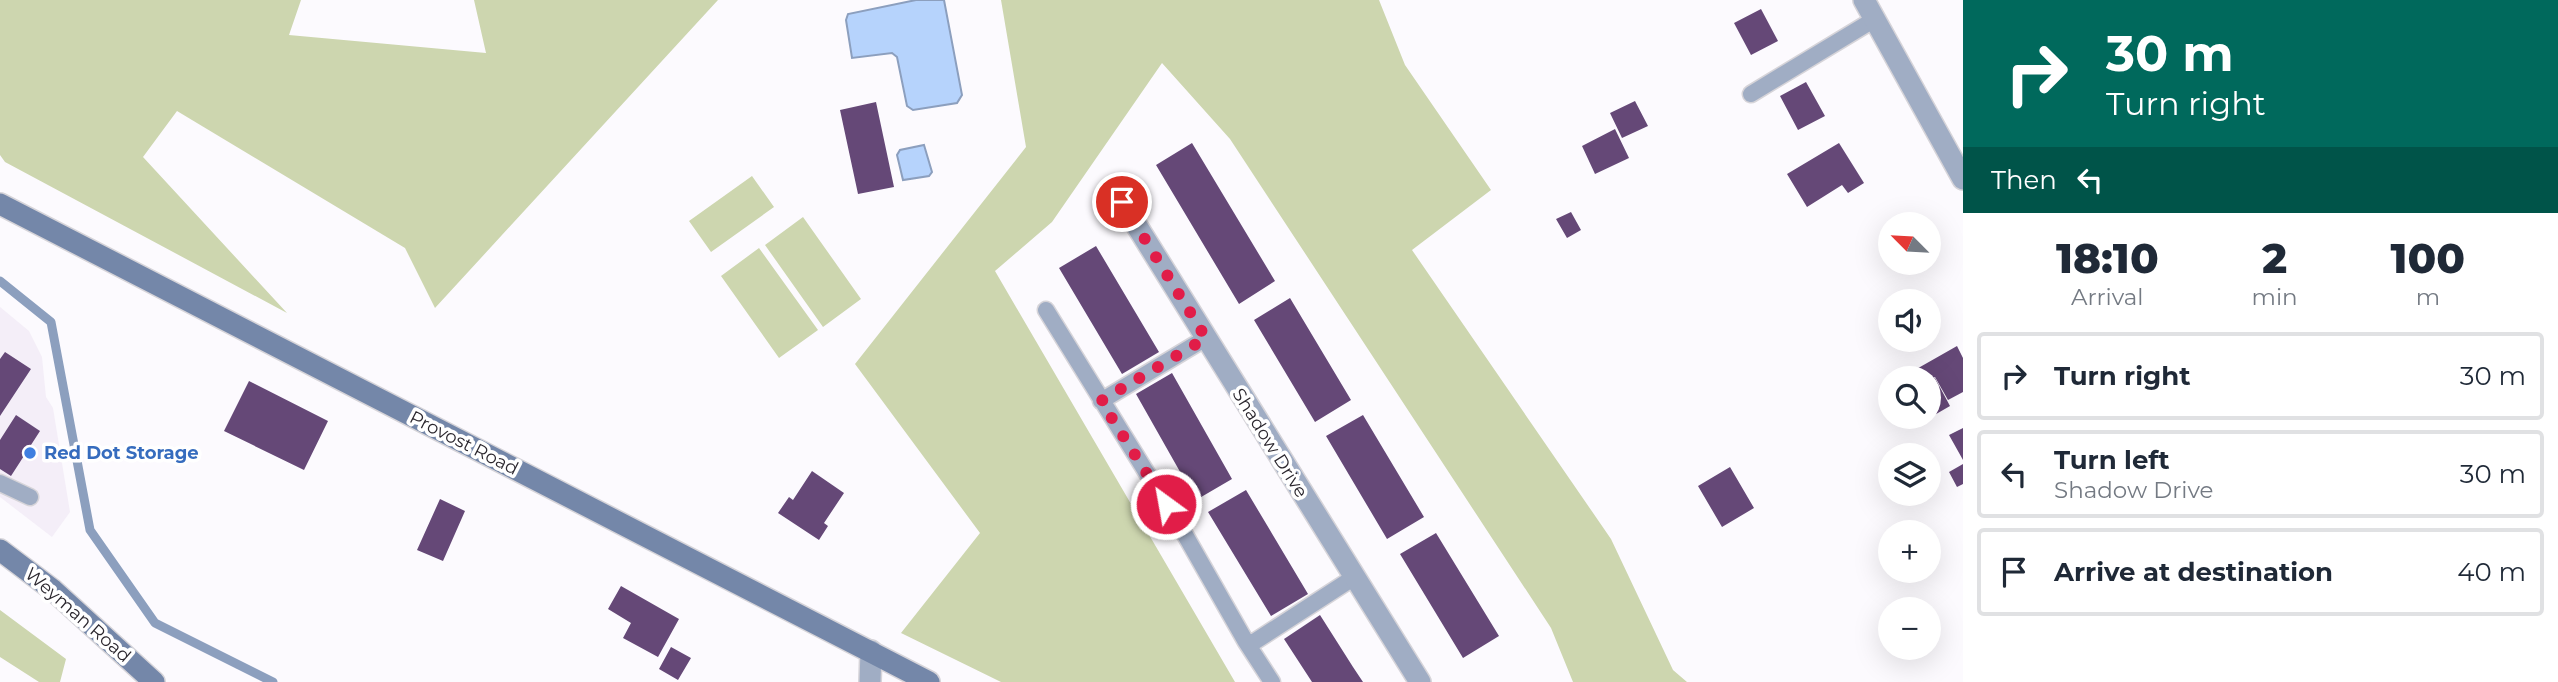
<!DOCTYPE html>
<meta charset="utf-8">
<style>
body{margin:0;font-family:Montserrat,sans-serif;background:#f2f2f3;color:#1f2937;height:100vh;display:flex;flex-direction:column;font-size:26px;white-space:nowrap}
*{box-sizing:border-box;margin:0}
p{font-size:23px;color:#747a83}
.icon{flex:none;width:38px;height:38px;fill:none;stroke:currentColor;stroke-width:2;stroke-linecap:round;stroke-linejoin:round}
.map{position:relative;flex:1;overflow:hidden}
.side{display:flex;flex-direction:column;background:#fff;width:595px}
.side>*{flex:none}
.banner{background:#00695c;color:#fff;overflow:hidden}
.needle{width:46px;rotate:294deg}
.fabs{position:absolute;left:1878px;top:212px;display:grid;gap:14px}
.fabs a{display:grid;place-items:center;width:63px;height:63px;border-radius:50%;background:#fff;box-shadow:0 7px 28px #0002;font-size:35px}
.pin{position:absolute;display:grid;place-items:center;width:60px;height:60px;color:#fff;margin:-30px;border:4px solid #fff;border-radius:50%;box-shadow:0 2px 7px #0007}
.me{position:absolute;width:77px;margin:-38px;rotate:328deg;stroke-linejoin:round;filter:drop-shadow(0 0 5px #0008)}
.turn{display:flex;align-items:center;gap:24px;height:147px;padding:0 28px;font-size:32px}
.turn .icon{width:91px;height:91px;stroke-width:2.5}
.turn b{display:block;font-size:49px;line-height:60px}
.then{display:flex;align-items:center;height:66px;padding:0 28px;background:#0003;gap:14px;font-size:26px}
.eta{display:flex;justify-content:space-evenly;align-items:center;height:119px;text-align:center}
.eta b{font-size:42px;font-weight:800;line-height:49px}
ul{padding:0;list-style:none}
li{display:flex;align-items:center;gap:21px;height:88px;margin:0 14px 10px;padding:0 14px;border:4px solid #e0e1e3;border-radius:7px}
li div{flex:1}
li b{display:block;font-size:26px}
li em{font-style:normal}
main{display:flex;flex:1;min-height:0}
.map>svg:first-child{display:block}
</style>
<main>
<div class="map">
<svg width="1963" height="682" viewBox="0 0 1963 682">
<rect width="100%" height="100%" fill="#fcfafe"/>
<path fill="#f4eef8" d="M0 307 29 331 42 357 46 397 53 408 70 512 52 537 0 497Z"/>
<path fill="#cdd6af" d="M0 0H301L289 35 486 53 474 0H718L435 308 405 248 177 111 143 157 287 313 5 162 0 155Z
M1001 0H1379L1405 65 1491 190 1412 250 1611 539 1673 670 1687 682H1573L1551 628 1230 139 1162 63 1052 222 995 271 1235 682H1001L901 633 980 533 855 364 1026 147Z
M752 176 774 207 711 252 689 221Z
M803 217 861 299 823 327 765 245Z
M759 248 818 330 779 358 721 276Z
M0 610 66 659 60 682H39L0 657Z"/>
<path fill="#b6d3fc" stroke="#8c9fbe" stroke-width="2" d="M916 0H944L962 95 957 103 913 110 907 106 897 57 892 53 852 58 846 20 848 14Z
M924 145 932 172 929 176 903 180 897 155 900 150Z"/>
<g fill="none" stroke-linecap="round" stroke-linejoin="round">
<path stroke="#8c9fbe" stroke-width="9" d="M0 281 51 322 90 530 155 623 273 682"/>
</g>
<path fill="#654877" d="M1761 9 1778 41 1751 55 1734 23Z
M1806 82 1825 116 1798 130 1780 96Z
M1635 101 1648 126 1622 138 1610 113Z
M876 102 894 187 858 194 840 110Z
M1615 129 1629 158 1595 174 1582 146Z
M1192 143 1275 281 1239 304 1156 165Z
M1839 143 1864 183 1848 193 1842 185 1807 207 1787 174Z
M1571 212 1581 230 1567 238 1556 219Z
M1096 246 1159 352 1122 374 1059 268Z
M1290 298 1351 400 1315 422 1254 320Z
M1957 346 1963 358V392L1948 400 1935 377 1928 381V378H1917L1913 371Z
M5 352 31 369 0 416V359Z
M1172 373 1232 479 1196 500 1136 394Z
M1935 378 1950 406 1931 417 1928 382Z
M249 381 328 421 304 470 224 431Z
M16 415 40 431 11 476 0 469V440Z
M1363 415 1424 517 1387 539 1326 436Z
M1963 428V460L1949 435Z
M1963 464V484L1957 487 1949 472Z
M1730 467 1754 508 1722 527 1698 486Z
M812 471 844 493 824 523 828 526 819 540 778 513 789 497 793 500Z
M1246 490 1308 594 1271 616 1208 512Z
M440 499 465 511 443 561 417 550Z
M1436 533 1499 636 1463 658 1400 554Z
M621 586 679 619 658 657 623 638 631 623 608 609Z
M1320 615 1353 667 1363 682H1312L1284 639Z
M671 647 691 658 678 680 659 669Z"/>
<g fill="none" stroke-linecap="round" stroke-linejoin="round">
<g stroke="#d6d4d9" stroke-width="19">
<path id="lane" d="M1751 94 1875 19
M1046 310 1166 504
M1101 401 1206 338
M0 483 30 497
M1184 533 1246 642H1254L1353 578
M1246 642 1272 682"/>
</g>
<g stroke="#d6d4d9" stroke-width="24">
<path id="street" d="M1864 0 1963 179
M1122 202 1420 682
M870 682 871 651"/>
</g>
<g stroke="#d6d4d9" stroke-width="24">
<path id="secondary" d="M0 204 929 682
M0 550 53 590 154 682"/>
</g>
<use href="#lane" stroke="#a0adc4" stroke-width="16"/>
<use href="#street" stroke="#a0adc4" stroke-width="21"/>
<use href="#secondary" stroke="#7487a9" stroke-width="21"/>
</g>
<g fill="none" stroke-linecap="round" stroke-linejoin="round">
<path stroke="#e11d48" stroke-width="12" stroke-dasharray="0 21.6" d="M1122 202 1206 338 1101 401 1166 504"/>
</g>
<circle fill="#3f7fe0" stroke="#fff" stroke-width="2.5" cx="30" cy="453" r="7"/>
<g text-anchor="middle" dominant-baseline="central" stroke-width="7" stroke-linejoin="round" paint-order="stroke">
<g font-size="18" fill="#2b272e" stroke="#fff">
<text transform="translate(464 443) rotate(27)">Provost Road</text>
<text transform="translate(1270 443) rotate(58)">Shadow Drive</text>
<text transform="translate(78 615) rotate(41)">Weyman Road</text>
</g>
<g font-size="18" font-weight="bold" fill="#366cbe" stroke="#fff" text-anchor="start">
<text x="44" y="453">Red Dot Storage</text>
</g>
</g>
</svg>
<div class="fabs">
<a><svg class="needle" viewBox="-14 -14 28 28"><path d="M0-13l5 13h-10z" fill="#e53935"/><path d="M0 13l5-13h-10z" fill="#747a83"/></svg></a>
<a><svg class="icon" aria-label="sound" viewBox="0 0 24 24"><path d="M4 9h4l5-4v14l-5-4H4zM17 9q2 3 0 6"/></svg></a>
<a><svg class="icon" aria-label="search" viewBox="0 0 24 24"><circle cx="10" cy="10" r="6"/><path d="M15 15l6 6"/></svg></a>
<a><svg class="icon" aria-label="layers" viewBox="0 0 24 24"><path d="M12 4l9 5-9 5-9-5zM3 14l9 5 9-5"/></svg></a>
<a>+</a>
<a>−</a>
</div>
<div class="pin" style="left:1122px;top:202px;background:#d93025"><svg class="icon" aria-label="arrive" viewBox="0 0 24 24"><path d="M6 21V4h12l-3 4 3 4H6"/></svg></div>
<svg class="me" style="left:1166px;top:504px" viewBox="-20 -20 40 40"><circle r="17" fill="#e11d48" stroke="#fff" stroke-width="3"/><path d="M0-11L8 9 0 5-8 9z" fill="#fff"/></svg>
</div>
<section class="side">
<div class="banner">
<div class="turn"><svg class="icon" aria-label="right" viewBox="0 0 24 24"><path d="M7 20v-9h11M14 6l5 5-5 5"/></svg><div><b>30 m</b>Turn right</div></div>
<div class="then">Then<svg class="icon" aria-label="left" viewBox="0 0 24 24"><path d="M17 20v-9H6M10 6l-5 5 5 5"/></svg></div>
</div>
<div class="eta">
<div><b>18:10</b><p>Arrival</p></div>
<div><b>2</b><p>min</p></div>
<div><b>100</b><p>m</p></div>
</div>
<ul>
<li><svg class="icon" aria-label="right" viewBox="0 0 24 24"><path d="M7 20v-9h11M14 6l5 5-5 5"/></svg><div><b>Turn right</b></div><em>30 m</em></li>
<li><svg class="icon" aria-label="left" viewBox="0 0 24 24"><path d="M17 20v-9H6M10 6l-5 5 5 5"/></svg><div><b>Turn left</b><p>Shadow Drive</p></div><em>30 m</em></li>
<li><svg class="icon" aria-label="arrive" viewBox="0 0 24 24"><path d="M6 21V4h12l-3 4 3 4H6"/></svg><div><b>Arrive at destination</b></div><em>40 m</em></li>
</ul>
</section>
</main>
